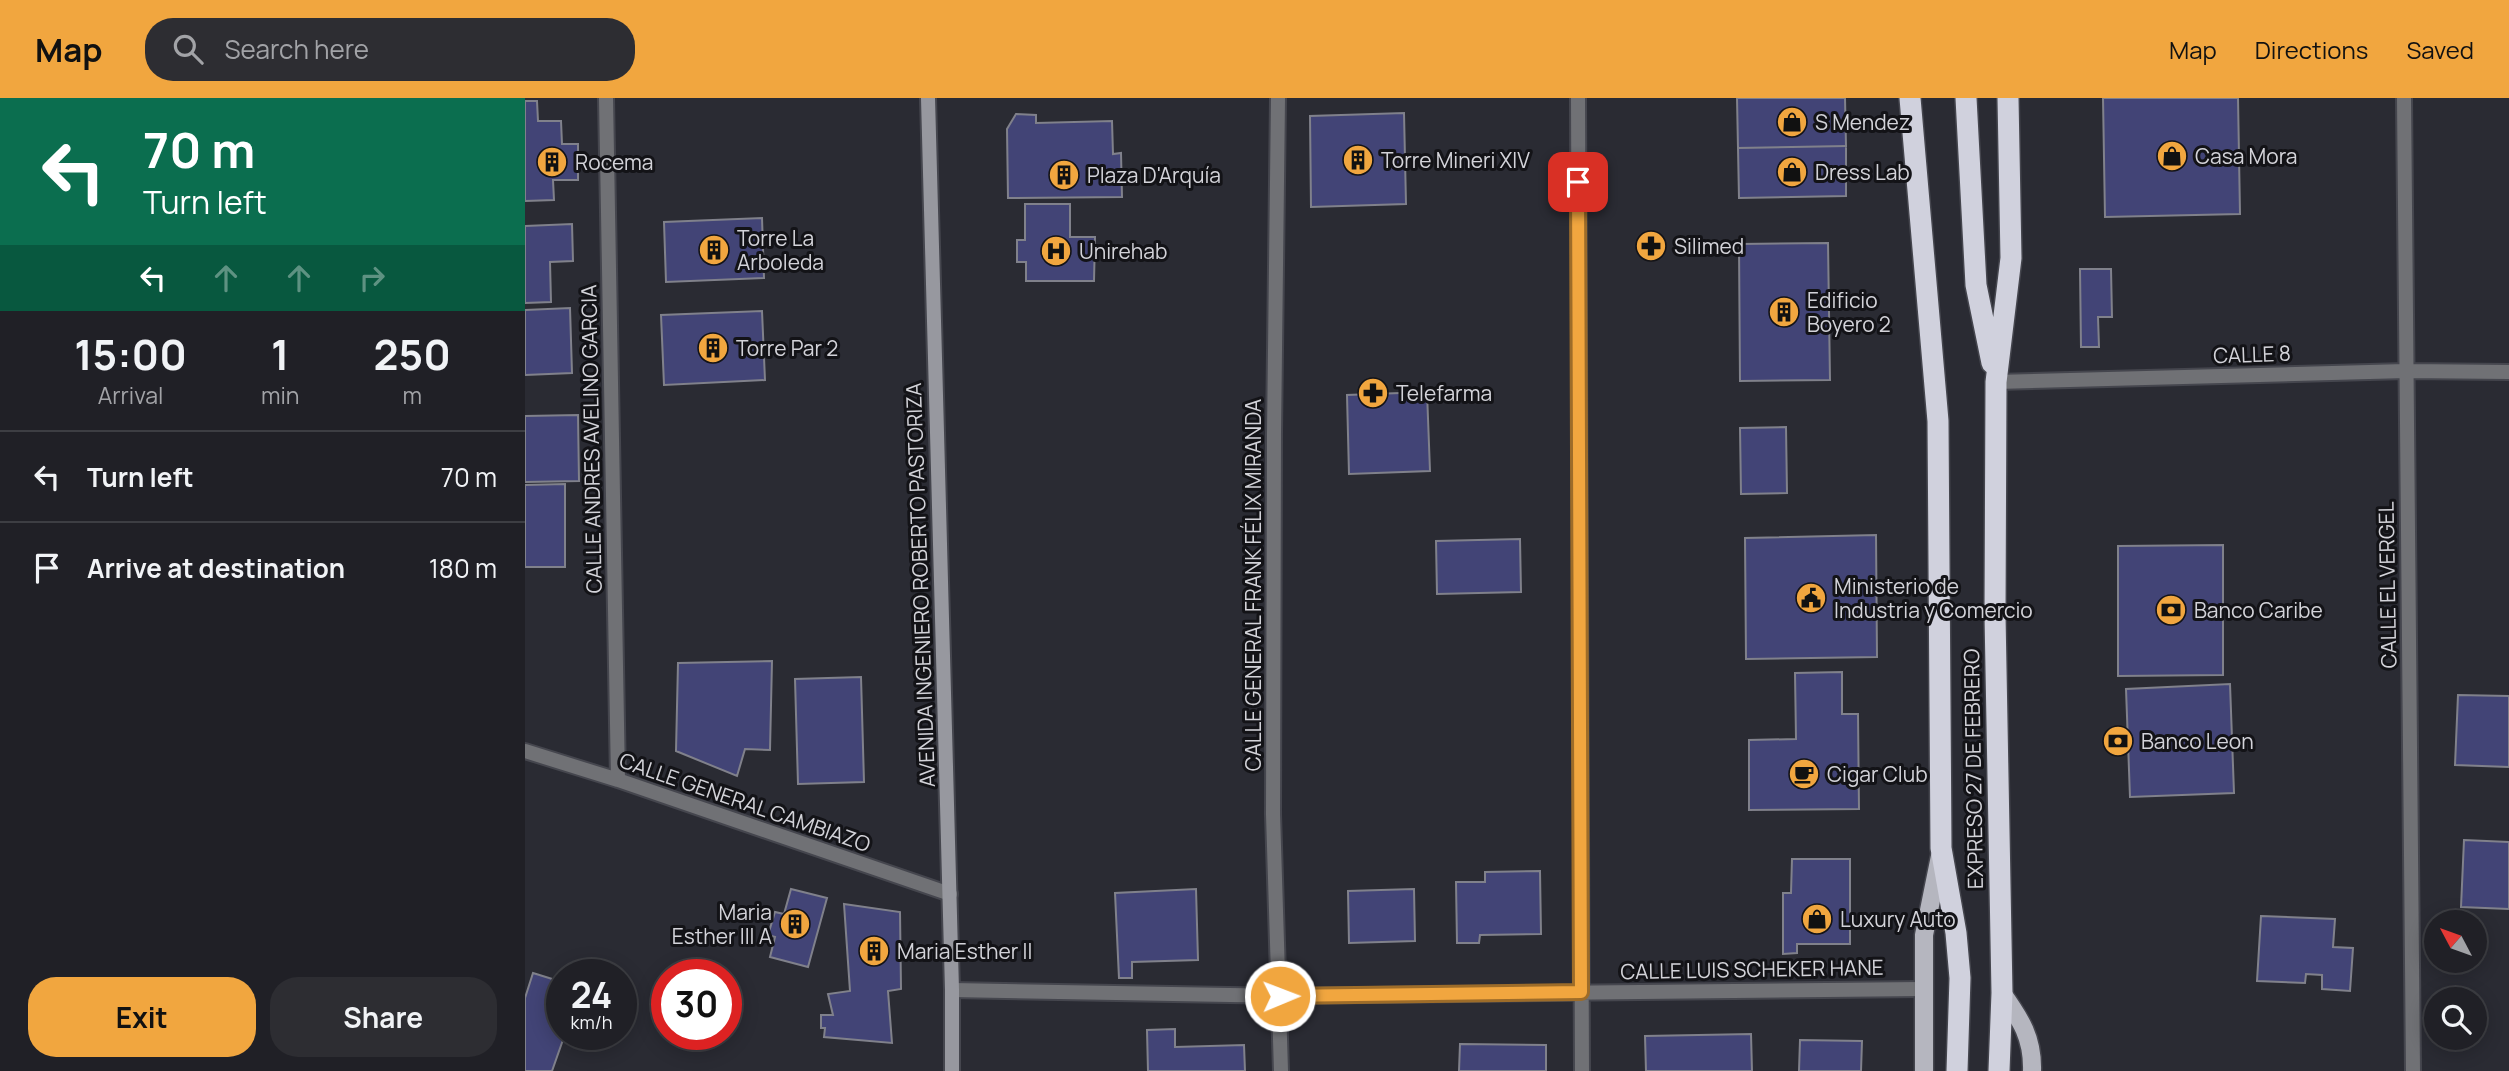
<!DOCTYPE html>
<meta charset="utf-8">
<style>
body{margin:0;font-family:Manrope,sans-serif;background:#2d2d32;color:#f1f3f6;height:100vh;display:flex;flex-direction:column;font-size:26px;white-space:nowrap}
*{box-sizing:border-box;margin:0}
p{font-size:23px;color:#a2a3a7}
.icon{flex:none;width:38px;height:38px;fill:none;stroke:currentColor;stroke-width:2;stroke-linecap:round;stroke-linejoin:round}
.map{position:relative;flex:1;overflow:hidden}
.sheet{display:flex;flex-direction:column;background:#202026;width:525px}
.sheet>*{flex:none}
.guide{background:#0b6e4f;color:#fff;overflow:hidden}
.needle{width:46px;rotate:311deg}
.controls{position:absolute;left:1899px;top:812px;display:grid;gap:14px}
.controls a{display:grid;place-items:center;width:63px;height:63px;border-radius:50%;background:#202026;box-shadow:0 4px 18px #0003,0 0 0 2px #3d3e43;font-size:35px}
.speed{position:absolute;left:21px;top:861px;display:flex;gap:14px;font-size:35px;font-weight:700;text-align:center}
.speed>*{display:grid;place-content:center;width:91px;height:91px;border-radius:50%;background:#202026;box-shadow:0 4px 18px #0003,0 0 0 2px #3d3e43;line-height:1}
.speed small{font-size:18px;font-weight:400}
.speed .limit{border:10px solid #d22;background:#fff;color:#111}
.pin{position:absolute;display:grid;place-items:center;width:60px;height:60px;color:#fff;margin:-30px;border-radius:14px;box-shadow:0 4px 10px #0006}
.me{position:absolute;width:77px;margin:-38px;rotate:89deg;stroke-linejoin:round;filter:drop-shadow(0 0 5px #0008)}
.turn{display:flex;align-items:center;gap:24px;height:147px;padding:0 28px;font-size:32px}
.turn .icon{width:91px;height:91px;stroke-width:2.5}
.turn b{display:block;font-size:49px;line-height:60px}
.lanes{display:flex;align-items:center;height:66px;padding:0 28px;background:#0003;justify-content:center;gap:35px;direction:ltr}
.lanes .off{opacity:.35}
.eta{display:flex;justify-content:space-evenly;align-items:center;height:119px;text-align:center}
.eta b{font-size:42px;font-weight:700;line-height:49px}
.cta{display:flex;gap:14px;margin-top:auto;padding:14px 28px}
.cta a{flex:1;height:80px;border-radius:28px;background:#f1a63f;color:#111;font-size:28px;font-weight:700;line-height:80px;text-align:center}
.cta a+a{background:#2d2d32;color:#f1f3f6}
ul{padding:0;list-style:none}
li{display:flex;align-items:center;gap:21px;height:91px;padding:0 28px;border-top:2px solid #3d3e43}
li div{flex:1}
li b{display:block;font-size:26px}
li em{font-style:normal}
header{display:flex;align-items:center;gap:42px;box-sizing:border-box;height:98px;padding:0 35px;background:#f1a63f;color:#111}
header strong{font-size:33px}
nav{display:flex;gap:38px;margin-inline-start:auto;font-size:24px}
.search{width:490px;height:63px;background:#2d2d32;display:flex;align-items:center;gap:18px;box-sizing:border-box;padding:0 24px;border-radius:28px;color:#a2a3a7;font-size:26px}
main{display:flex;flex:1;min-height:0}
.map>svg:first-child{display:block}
</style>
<header>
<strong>Map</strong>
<div class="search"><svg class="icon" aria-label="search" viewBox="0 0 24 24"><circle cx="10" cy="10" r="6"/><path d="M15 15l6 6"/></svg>Search here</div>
<nav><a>Map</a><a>Directions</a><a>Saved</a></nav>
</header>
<main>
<section class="sheet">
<div class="guide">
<div class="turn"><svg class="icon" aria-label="left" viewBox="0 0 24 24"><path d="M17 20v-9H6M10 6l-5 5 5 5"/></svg><div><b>70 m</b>Turn left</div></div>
<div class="lanes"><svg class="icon" aria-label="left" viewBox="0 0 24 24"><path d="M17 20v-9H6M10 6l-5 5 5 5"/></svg><svg class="icon off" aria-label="ahead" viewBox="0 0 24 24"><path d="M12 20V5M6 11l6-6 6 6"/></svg><svg class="icon off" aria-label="ahead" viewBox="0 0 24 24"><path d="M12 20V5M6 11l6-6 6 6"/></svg><svg class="icon off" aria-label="right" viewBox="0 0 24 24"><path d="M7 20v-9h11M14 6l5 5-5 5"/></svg></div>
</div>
<div class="eta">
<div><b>15:00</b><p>Arrival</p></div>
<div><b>1</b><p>min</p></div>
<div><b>250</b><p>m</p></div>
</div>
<ul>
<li><svg class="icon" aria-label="left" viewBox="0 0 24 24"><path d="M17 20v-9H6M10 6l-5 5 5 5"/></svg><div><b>Turn left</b></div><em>70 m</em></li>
<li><svg class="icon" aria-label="arrive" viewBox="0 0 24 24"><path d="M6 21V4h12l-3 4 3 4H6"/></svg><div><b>Arrive at destination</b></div><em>180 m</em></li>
</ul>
<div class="cta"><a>Exit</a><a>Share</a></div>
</section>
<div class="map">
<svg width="1984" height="973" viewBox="0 0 1984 973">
<rect width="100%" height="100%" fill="#2a2b33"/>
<path fill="#424476" stroke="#80818b" stroke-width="2" d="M1212 0H1320L1321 48 1213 50Z
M1578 0H1713L1715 116 1580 119Z
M0 3H12L13 23H36L37 46H53V82H28L29 102 0 103Z
M879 15 881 106 786 109 785 18Z
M491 16 511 17V25L587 23 588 56 596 55 597 99 483 100 482 31Z
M1321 48V98L1214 100 1213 50Z
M500 106H545V139H570L569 183H501V164H492V142H500Z
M237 120 239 180 141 184 139 124Z
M47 126 48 163 25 164 26 204 0 205V128Z
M1303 145 1305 282 1215 283 1214 146Z
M1555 171H1586L1587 219H1573L1574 249H1556Z
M45 210 47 275 0 277V212Z
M237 213 240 282 139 287 136 217Z
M902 294 905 373 824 376 822 297Z
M53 317 54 383 0 384V318Z
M1261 329 1262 395 1216 396 1215 330Z
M40 386V469H0V387Z
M1351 437 1352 559 1221 561 1220 440Z
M995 441 996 494 912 496 911 443Z
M1698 447V577L1593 578V448Z
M247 563 245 652 220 651 212 678 151 653 153 565Z
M1317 574V616H1333L1334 711 1224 712V642L1271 641 1270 575Z
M336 579 339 684 273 686 270 581Z
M1705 586 1709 695 1605 699 1601 591Z
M1933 597 1984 598V669L1930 667Z
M1939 742 1984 744V811L1936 809Z
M1267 761H1325V846H1272V855L1258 856V795H1266Z
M1015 773 1016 836 955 837 954 845H932L931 784H960V774Z
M266 791 302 800 283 869 245 859 250 839 243 837 250 814 259 816Z
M671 791 673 862 607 864V880H594L590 795Z
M889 791 890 843 824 845 823 793Z
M319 806 375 814 376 891 363 893 367 945 299 939 300 930H296V917H308L303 896 325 893Z
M1736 818 1810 821 1808 849 1828 850 1825 893 1797 891V877L1781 876 1780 885 1732 883Z
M8 875 37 884V936H40L27 973H0V900Z
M650 931V949L719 947 720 973H623L622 932Z
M1226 936 1227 973H1121L1120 938Z
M1275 942 1337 943 1336 973H1274Z
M935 946 1021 947V973H934Z"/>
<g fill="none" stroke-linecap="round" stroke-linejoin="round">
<g stroke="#45464e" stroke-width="18">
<path id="street" d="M81 0 93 682
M753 0 749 336 748 716 756 973
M1053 0 1057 973
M1879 0 1888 973
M1471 284 1881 273 1984 274
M0 653 93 682 425 796
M427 892 755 898 1397 891"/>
</g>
<g stroke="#45464e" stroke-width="18">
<path id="secondary" d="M403 0 427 892V973"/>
</g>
<g stroke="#45464e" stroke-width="21">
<path id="primary" d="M1477 895C1496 922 1508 940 1507 973
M1399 973V837L1415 758"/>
</g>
<g stroke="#45464e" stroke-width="24">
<path id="highway" d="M1385 0 1413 323 1416 750 1431 835 1435 880 1432 973
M1441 0 1451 187 1467 265
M1474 973 1477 895 1470 517 1471 284 1486 160 1483 0"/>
</g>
<use href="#street" stroke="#707175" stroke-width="14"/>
<use href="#secondary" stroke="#97989f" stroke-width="14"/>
<use href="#primary" stroke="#b5b6bf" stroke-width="18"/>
<use href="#highway" stroke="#d0d1dd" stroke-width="21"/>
</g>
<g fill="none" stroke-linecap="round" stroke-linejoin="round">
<g stroke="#9d6c29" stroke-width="18">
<path id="route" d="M755 898 1056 894 1053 84"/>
</g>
<use href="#route" stroke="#f1a63f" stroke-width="12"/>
</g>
<defs>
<g id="shop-disc" transform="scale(1.575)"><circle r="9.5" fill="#f1a63f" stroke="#131317"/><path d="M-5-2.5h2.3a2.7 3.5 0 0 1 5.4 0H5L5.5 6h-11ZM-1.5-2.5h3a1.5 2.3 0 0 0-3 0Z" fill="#111"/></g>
<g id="building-disc" transform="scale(1.575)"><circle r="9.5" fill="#f1a63f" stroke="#131317"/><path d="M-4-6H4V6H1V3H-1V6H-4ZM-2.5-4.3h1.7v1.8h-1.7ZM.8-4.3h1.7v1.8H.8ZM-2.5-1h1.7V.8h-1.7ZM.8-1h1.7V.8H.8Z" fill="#111"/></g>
<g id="pharmacy-disc" transform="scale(1.575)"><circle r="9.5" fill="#f1a63f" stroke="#131317"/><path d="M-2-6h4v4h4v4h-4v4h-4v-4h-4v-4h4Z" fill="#111"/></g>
<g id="hospital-disc" transform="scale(1.575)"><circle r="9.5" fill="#f1a63f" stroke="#131317"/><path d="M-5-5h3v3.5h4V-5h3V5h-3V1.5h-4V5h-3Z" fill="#111"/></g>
<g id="civic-disc" transform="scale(1.575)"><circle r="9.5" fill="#f1a63f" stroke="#131317"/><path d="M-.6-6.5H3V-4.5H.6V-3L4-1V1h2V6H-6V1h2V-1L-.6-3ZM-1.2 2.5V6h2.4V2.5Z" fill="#111"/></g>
<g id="bank-disc" transform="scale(1.575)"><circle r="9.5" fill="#f1a63f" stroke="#131317"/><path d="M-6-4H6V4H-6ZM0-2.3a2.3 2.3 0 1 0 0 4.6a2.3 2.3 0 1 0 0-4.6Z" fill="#111"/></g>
<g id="cafe-disc" transform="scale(1.575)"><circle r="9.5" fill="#f1a63f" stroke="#131317"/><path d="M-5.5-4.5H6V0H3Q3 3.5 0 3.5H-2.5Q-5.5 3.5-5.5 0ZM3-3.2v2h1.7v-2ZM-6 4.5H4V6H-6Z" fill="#111"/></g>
</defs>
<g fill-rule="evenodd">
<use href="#shop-disc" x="1267" y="24"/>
<use href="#shop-disc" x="1647" y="58"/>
<use href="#building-disc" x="833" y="62"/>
<use href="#building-disc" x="27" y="64"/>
<use href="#shop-disc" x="1267" y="74"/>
<use href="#building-disc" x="539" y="77"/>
<use href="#pharmacy-disc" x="1126" y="148"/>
<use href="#building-disc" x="189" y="152"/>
<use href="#hospital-disc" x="531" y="153"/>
<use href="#building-disc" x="1259" y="214"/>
<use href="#building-disc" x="188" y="250"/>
<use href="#pharmacy-disc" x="848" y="295"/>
<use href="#civic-disc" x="1286" y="500"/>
<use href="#bank-disc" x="1646" y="512"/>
<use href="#bank-disc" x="1593" y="643"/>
<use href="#cafe-disc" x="1279" y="676"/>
<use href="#shop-disc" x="1292" y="821"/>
<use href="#building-disc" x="270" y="826"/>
<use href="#building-disc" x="349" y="853"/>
</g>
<g text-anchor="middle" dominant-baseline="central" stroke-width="6" stroke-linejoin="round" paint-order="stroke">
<g font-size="21" fill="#d3d3d9" stroke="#131317" text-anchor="start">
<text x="1290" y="24">S Mendez</text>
<text x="1670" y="58">Casa Mora</text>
<text x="856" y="62">Torre Mineri XIV</text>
<text x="50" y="64">Rocema</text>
<text x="1290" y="74">Dress Lab</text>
<text x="562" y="77">Plaza D'Arquía</text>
<text x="212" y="140">Torre La<tspan x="212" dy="24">Arboleda</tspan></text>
<text x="1149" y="148">Silimed</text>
<text x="554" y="153">Unirehab</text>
<text x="1282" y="202">Edificio<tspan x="1282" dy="24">Boyero 2</tspan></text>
<text x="211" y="250">Torre Par 2</text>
<text x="871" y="295">Telefarma</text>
<text x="1309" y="488">Ministerio de<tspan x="1309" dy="24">Industria y Comercio</tspan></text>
<text x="1669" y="512">Banco Caribe</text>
<text x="1616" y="643">Banco Leon</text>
<text x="1302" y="676">Cigar Club</text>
<text x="247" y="814" text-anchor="end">Maria<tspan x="247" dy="24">Esther III A</tspan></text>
<text x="1315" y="821">Luxury Auto</text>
<text x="372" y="853">Maria Esther II</text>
</g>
<g font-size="21" fill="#d3d3d9" stroke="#131317">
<text transform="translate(1727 256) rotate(-2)">CALLE 8</text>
<text transform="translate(66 341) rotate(-91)">CALLE ANDRES AVELINO GARCIA</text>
<text transform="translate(395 487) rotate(-92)">AVENIDA INGENIERO ROBERTO PASTORIZA</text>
<text transform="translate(728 487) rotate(-90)">CALLE GENERAL FRANK FÉLIX MIRANDA</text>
<text transform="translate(1862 487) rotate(-91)">CALLE EL VERGEL</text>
<text transform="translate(1448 671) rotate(-91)">EXPRESO 27 DE FEBRERO</text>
<text transform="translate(220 704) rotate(19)">CALLE GENERAL CAMBIAZO</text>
<text transform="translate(1227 871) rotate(-1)">CALLE LUIS SCHEKER HANE</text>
</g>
</g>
</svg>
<div class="controls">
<a><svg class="needle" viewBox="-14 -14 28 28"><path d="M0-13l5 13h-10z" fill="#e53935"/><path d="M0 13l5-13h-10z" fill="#a2a3a7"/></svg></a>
<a><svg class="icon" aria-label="search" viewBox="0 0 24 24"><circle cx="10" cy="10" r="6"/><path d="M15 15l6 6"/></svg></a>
</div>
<div class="speed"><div>24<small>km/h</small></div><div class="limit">30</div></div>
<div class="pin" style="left:1053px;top:84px;background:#d93025"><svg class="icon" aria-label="arrive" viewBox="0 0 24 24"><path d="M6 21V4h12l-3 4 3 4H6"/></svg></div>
<svg class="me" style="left:755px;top:898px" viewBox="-20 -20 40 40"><circle r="17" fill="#f1a63f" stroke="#fff" stroke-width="3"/><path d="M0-11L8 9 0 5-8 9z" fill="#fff"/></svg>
</div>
</main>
